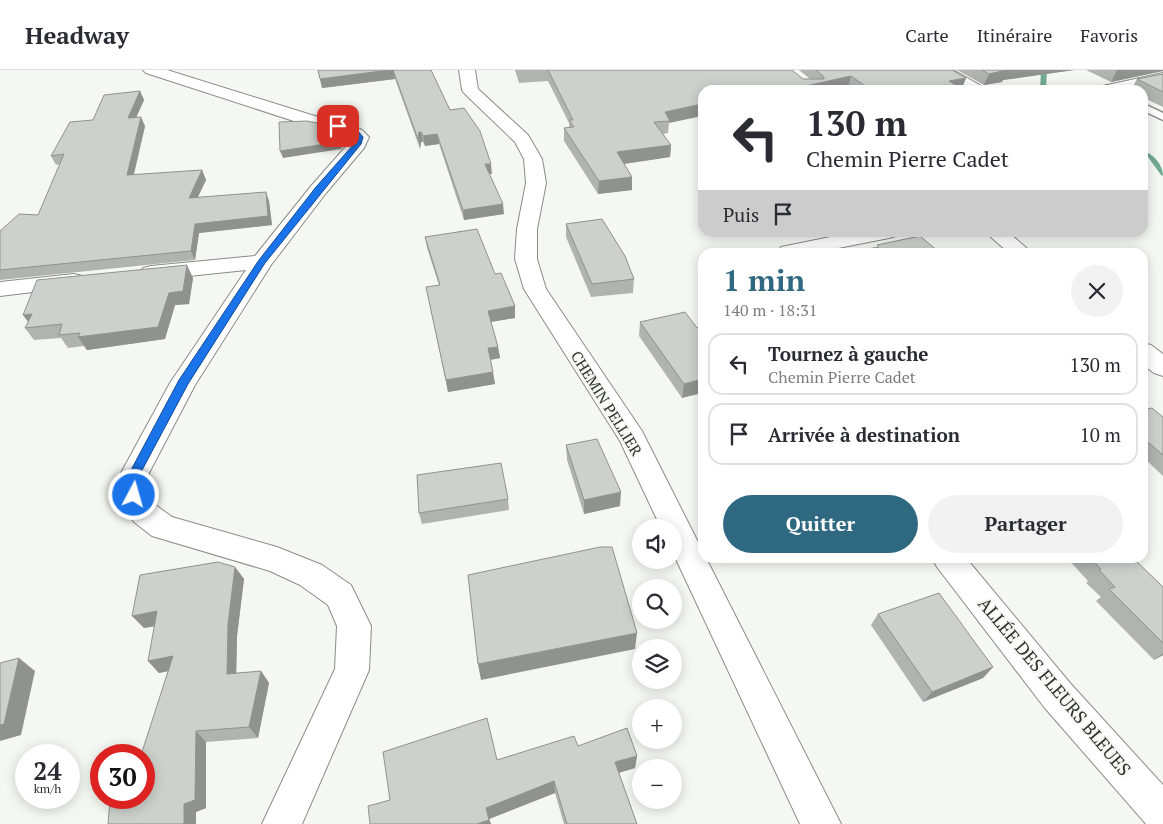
<!DOCTYPE html>
<html lang="fr">
<meta charset="utf-8">
<style>
body{margin:0;font-family:"PT Serif",serif;background:#f2f2f3;color:#2b2b33;height:100vh;display:flex;flex-direction:column;font-size:19px;white-space:nowrap}
*{box-sizing:border-box;margin:0}
p{font-size:16px;color:#7c7c81}
.icon{flex:none;width:28px;height:28px;fill:none;stroke:currentColor;stroke-width:2;stroke-linecap:round;stroke-linejoin:round}
.map{position:relative;flex:1;overflow:hidden}
.details{position:absolute;left:698px;top:178px;width:450px;height:315px;display:flex;flex-direction:column;background:#fff;border-radius:15px;box-shadow:0 2px 12px #0003}
.details>*{flex:none}
.hud{position:absolute;left:698px;top:15px;width:450px;height:152px;border-radius:15px;box-shadow:0 2px 12px #0003;background:#fff;color:#2b2b33;overflow:hidden}
.buttons{position:absolute;left:632px;top:449px;display:grid;gap:10px}
.buttons a{display:grid;place-items:center;width:50px;height:50px;border-radius:50%;background:#fff;box-shadow:0 2px 12px #0003;font-size:25px}
.speed{position:absolute;left:15px;top:674px;display:flex;gap:10px;font-size:25px;font-weight:700;text-align:center}
.speed>*{display:grid;place-content:center;width:65px;height:65px;border-radius:50%;background:#fff;box-shadow:0 2px 12px #0003;line-height:1}
.speed small{font-size:12px;font-weight:400}
.speed .limit{border:8px solid #d22;background:#fff;color:#111}
.pin{position:absolute;display:grid;place-items:center;width:42px;height:42px;color:#fff;margin:-21px;border-radius:10px;box-shadow:0 2px 8px #0006}
.me{position:absolute;width:55px;margin:-28px;rotate:6deg;stroke-linejoin:round;filter:drop-shadow(0 0 4px #0008)}
.turn{display:flex;align-items:center;gap:18px;height:105px;padding:0 25px;font-size:22px}
.turn .icon{width:65px;height:65px;stroke-width:2.5}
.turn b{display:block;font-size:35px;line-height:42px}
.then{display:flex;align-items:center;height:48px;padding:0 25px;background:#0003;gap:10px;font-size:19px}
.round{display:grid;place-items:center;flex:none;width:52px;height:52px;border-radius:26px;background:#f2f2f3}
.head{display:flex;align-items:center;justify-content:space-between;height:85px;padding:0 25px}
h1{font-size:30px;font-weight:700;line-height:38px;color:#2f6881}
.action{display:flex;gap:10px;margin-top:auto;padding:10px 25px}
.action a{flex:1;height:58px;border-radius:30px;background:#2f6881;color:#fff;font-size:20px;font-weight:700;line-height:58px;text-align:center}
.action a+a{background:#f2f2f3;color:#2b2b33}
ul{padding:0;list-style:none}
li{display:flex;align-items:center;gap:15px;height:62px;margin:0 10px 8px;padding:0 15px;border:2px solid #e1e1e2;border-radius:15px}
li div{flex:1}
li b{display:block;font-size:19px}
li em{font-style:normal}
header{display:flex;align-items:center;gap:30px;box-sizing:border-box;height:70px;padding:0 25px;background:#fff;border-bottom:1px solid #e1e1e2}
header strong{font-size:24px}
nav{display:flex;gap:28px;margin-inline-start:auto;font-size:18px}
.map>svg:first-child{display:block}
</style>
<header>
<strong>Headway</strong>
<nav><a>Carte</a><a>Itinéraire</a><a>Favoris</a></nav>
</header>
<div class="map">
<svg width="1163" height="754" viewBox="0 0 1163 754">
<rect width="100%" height="100%" fill="#f5f8f2"/>
<g fill="none" stroke-linecap="round" stroke-linejoin="round">
<path fill="#72ab94" fill-rule="evenodd" d="M1041 0H1047L1046 20H1040Z
M1142 80C1153 84 1163 94 1163 106L1161 105 1148 87 1142 85Z"/>
<g stroke="#8a8c87" stroke-width="3">
<path id="lane" d="M1142 33 1163 43V50L1142 40Z"/>
</g>
<g stroke="#8a8c87" stroke-width="2">
<path id="street" d="M143 0H167L318 47 351 55 362 60 369 67 364 78 326 123 271 195 195 315 149 403V424L154 434 172 447 277 477 322 495 351 515 371 556 369 600 302 754H262L335 599 337 556 328 535 300 515 270 501 152 466 134 452 119 425 121 403 170 313 246 200 151 210 143 208 140 203 143 198 151 196 255 186 312 115 349 73 351 68 339 62 309 56 146 3Z
M459 0H475L478 19 528 65 542 89 546 113 537 159V189L546 219 642 361 702 480V488H706L841 754H800L674 485V458H661L620 371 524 219 515 189 517 159 526 113 524 89 515 72 464 23 462 20Z
M934 0H953L983 17 985 20H965L937 3Z
M1163 3V13L1127 20H1096L1098 17Z
M855 162H899L896 166 889 168 818 182H778L781 177Z
M985 162H1008L1031 182H1008Z
M74 204 82 206 85 211 82 216 0 226V212Z
M1142 273 1151 275 1163 284V306L1154 303 1142 294Z
M932 488H966L1070 613 1163 715V754H1146L1044 637 937 497Z"/>
</g>
<use href="#lane" fill="#fff" fill-rule="evenodd"/>
<use href="#street" fill="#fff" fill-rule="evenodd"/>
</g>
<path fill="#afb4af" d="M318 0H431L450 40 492 104H489L504 144 464 150 439 74 425 76 423 72H421L420 79 395 9 322 18Z
M515 0H792L803 9H810L799 0H952L966 8 962 19 964 20H850L848 18 702 20 669 53 668 63 663 64 671 75 670 87 624 94 632 107V120L598 124 564 71V58L569 57V53L548 11 519 13Z
M957 0H1074L1003 10 1002 12 984 15Z
M1086 0H1163V1L1111 12Z
M1163 4V37L1142 27V20H1131L1137 9Z
M140 21 144 30 136 47 145 56 134 105 202 100 206 110 198 127 269 131 272 155 199 163 195 190 0 210V161L38 145 60 94 56 95 51 86 93 50Z
M566 154 634 209 633 223 591 227 566 167Z
M425 167 495 204 515 236V248L491 252 498 277 500 288 490 290 495 314 448 322 426 217 439 215 427 178Z
M193 208 189 234 175 235 165 269 87 280 84 276 68 278 61 268 34 270 25 258Z
M640 252 697 258 682 328 639 266Z
M1142 340 1163 347V406L1142 386Z
M566 375 620 436 584 444 567 390Z
M508 429 509 440 422 454 419 443Z
M807 488H828L810 493Z
M1067 488H1133L1163 517V585L1154 590 1096 531 1101 527 1086 513 1088 511Z
M235 497 244 509 237 566 236 603 261 601 269 613 258 668 206 672V738L196 742V754H108L144 728 168 601 159 603 148 591 155 556 144 558Z
M878 544 993 597 983 608 923 632 871 555Z
M578 676 637 686 635 698 619 703 637 754H564L555 723 489 749 491 754H370L390 730 497 690Z"/>
<path fill="#8f928f" d="M389 0H393L395 9 322 18 320 9Z
M1005 0H1074L1003 10 1002 12 984 15 989 4Z
M1117 0H1163V1L1111 12Z
M851 6 848 18 840 20H788Z
M966 8 961 20 949 11Z
M140 21 144 30 132 57 128 48Z
M702 34V46L669 53 670 51 665 42Z
M141 47 145 56 131 115 127 105Z
M347 62 349 69 341 79 283 88 280 81Z
M419 62H421L423 72H421L420 79 418 69Z
M437 64 439 74 425 76 423 66Z
M671 75 670 87 616 95 617 82Z
M485 94H491L492 104H486Z
M202 100 206 110 193 137 189 128Z
M632 107V120L598 124 599 111Z
M266 122 269 131 272 155 199 163 195 190 191 181 195 154Z
M503 134 504 144 464 150 463 140Z
M187 195 193 208 189 234 175 235 165 269 87 280 78 267 169 223Z
M515 236V248L490 252 488 241Z
M32 244V257L23 245Z
M498 277 500 288 489 290 488 278Z
M493 302 495 314 448 322 446 310Z
M702 309V323L682 328 684 314Z
M1149 373 1142 380V374Z
M621 422 620 436 584 444V430Z
M813 488H828L810 493Z
M235 497 244 509 237 566 236 615 227 604 228 554Z
M157 541 168 554 144 558 132 546Z
M637 563 635 579 481 610 478 594Z
M1163 583V585L1154 590Z
M173 586 183 598 159 603 148 591Z
M19 588 35 601 21 665 0 671V655Z
M993 597 983 608 923 632 932 622Z
M261 601 269 613 258 668 249 657Z
M196 661 206 672V738L196 742V754H184V734Z
M637 686 635 698 614 704 615 692Z
M554 711 555 723 489 749 491 754H477L486 738Z"/>
<path fill="#ccd1cc" stroke="#8f928f" d="M318 0H389L320 9Z
M393 0H431L450 40 464 38 480 61 491 94H485L503 134 463 140 437 64 423 66 421 62H419L418 69Z
M548 0H792L803 9H824V7L816 0H952L966 8 949 11 964 20H871L851 6 788 20H702V34L665 42 670 51 654 52 671 75 617 82 632 107 599 111 564 58 574 57 569 50H573Z
M982 0H1006L989 4Z
M1163 4V22L1137 9Z
M140 21 128 48 141 47 127 105 202 100 189 128 266 122 268 146 195 154 191 181 0 200V161L19 144 38 145 64 84 51 86 70 52 93 50 104 25Z
M307 51 337 57 347 62 339 72 280 81 279 52Z
M602 149 625 186 634 209 592 214 566 154Z
M477 159 495 204 501 203 515 236 488 241 498 277 488 278 493 302 446 310 426 217 440 215 425 167Z
M920 166 939 182H850L879 177 877 175Z
M187 195 183 221 169 223 158 257 78 267 80 263 59 265 62 254 25 258 32 244 23 245 37 210Z
M685 242 697 258 702 254V309L684 314 640 252Z
M1152 338 1163 347V385L1149 373 1142 374V340Z
M597 369 621 422 584 430 566 375Z
M501 393 508 429 419 443 417 405Z
M600 477H612L637 563 478 594 468 505Z
M1090 488H1133L1163 517V573L1109 519 1115 517 1099 500 1101 499Z
M218 492 235 497 228 554 227 604 261 601 249 657 196 661 195 730 184 734V754H108L110 730 117 728H144V685H141L173 586 148 591 157 541 132 546 140 505Z
M939 523 993 597 932 622 878 544Z
M19 588 4 654 0 655V593Z
M487 648 497 690 574 666 578 676 627 658 637 686 615 692 637 754H567L554 711 486 738 489 750 477 754H370L368 736 390 730 383 682Z"/>
<path fill="#1a73e8" stroke="#114b97" d="M338 54 357 60 363 67 361 74 265 193 188 314 141 402 138 429H130L128 425 130 402 179 310 259 190 316 117 354 74 356 67 352 63 336 58V55Z"/>
<g text-anchor="middle" dominant-baseline="central" stroke-width="4" stroke-linejoin="round" paint-order="stroke">
<g font-size="15" fill="#2f302d" stroke="#f5f8f2">
<text transform="translate(607 333) rotate(58)">CHEMIN PELLIER</text>
</g>
<g font-size="18" fill="#2f302d" stroke="#f5f8f2">
<text transform="translate(1055 616) rotate(50)">ALLÉE DES FLEURS BLEUES</text>
</g>
</g>
</svg>
<div class="buttons">
<a><svg class="icon" aria-label="sound" viewBox="0 0 24 24"><path d="M4 9h4l5-4v14l-5-4H4zM17 9q2 3 0 6"/></svg></a>
<a><svg class="icon" aria-label="search" viewBox="0 0 24 24"><circle cx="10" cy="10" r="6"/><path d="M15 15l6 6"/></svg></a>
<a><svg class="icon" aria-label="layers" viewBox="0 0 24 24"><path d="M12 4l9 5-9 5-9-5zM3 14l9 5 9-5"/></svg></a>
<a>+</a>
<a>−</a>
</div>
<div class="speed"><div>24<small>km/h</small></div><div class="limit">30</div></div>
<div class="pin" style="left:338px;top:56px;background:#d93025"><svg class="icon" aria-label="arrive" viewBox="0 0 24 24"><path d="M6 21V4h12l-3 4 3 4H6"/></svg></div>
<svg class="me" style="left:134px;top:425px" viewBox="-20 -20 40 40"><circle r="17" fill="#1a73e8" stroke="#fff" stroke-width="3"/><path d="M0-11L8 9 0 5-8 9z" fill="#fff"/></svg>
<div class="hud">
<div class="turn"><svg class="icon" aria-label="left" viewBox="0 0 24 24"><path d="M17 20v-9H6M10 6l-5 5 5 5"/></svg><div><b>130 m</b>Chemin Pierre Cadet</div></div>
<div class="then">Puis<svg class="icon" aria-label="arrive" viewBox="0 0 24 24"><path d="M6 21V4h12l-3 4 3 4H6"/></svg></div>
</div>
<section class="details">
<div class="head"><div><h1>1 min</h1><p>140 m · 18:31</p></div><a class="round"><svg class="icon" aria-label="close" viewBox="0 0 24 24"><path d="M6 6l12 12M18 6L6 18"/></svg></a></div>
<ul>
<li><svg class="icon" aria-label="left" viewBox="0 0 24 24"><path d="M17 20v-9H6M10 6l-5 5 5 5"/></svg><div><b>Tournez à gauche</b><p>Chemin Pierre Cadet</p></div><em>130 m</em></li>
<li><svg class="icon" aria-label="arrive" viewBox="0 0 24 24"><path d="M6 21V4h12l-3 4 3 4H6"/></svg><div><b>Arrivée à destination</b></div><em>10 m</em></li>
</ul>
<div class="action"><a>Quitter</a><a>Partager</a></div>
</section>
</div>
